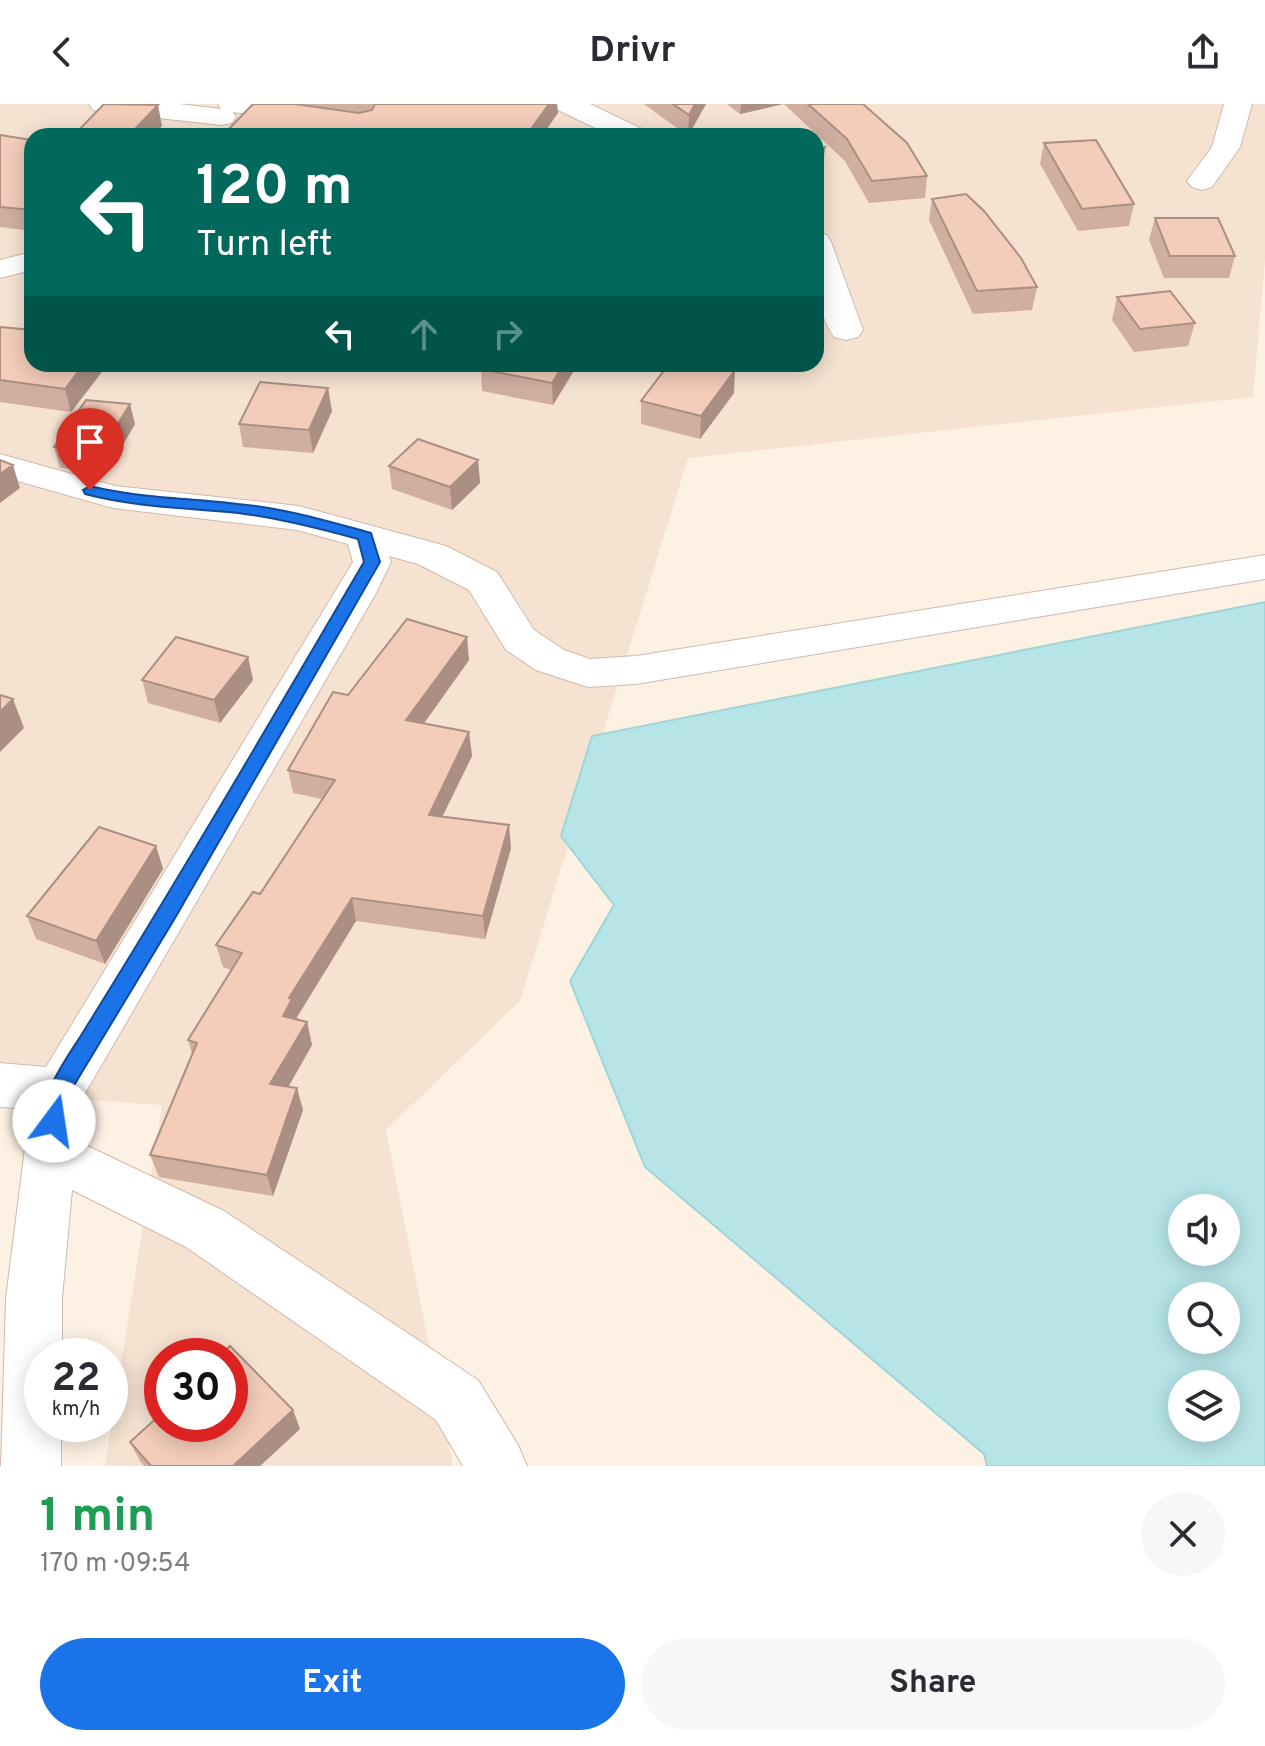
<!DOCTYPE html>
<meta charset="utf-8">
<style>
body{margin:0;font-family:Overpass,sans-serif;background:#f7f7f7;color:#2b2b33;height:100vh;display:flex;flex-direction:column;font-size:30px;white-space:nowrap}
*{box-sizing:border-box;margin:0}
p{font-size:26px;color:#7c7c81}
.icon{flex:none;width:44px;height:44px;fill:none;stroke:currentColor;stroke-width:2;stroke-linecap:round;stroke-linejoin:round}
.map{position:relative;height:1362px;overflow:hidden}
.drawer{display:flex;flex-direction:column;background:#fff;flex:1}
.drawer>*{flex:none}
.hud{position:absolute;left:24px;top:24px;width:800px;height:244px;border-radius:24px;box-shadow:0 4px 20px #0003;background:#00695c;color:#fff;overflow:hidden}
.fabs{position:absolute;left:1168px;top:1090px;display:grid;gap:16px}
.fabs a{display:grid;place-items:center;width:72px;height:72px;border-radius:50%;background:#fff;box-shadow:0 4px 20px #0003;font-size:40px}
.speed{position:absolute;left:24px;top:1234px;display:flex;gap:16px;font-size:40px;font-weight:700;text-align:center}
.speed>*{display:grid;place-content:center;width:104px;height:104px;border-radius:50%;background:#fff;box-shadow:0 4px 20px #0003;line-height:1}
.speed small{font-size:20px;font-weight:400}
.speed .limit{border:12px solid #d22;background:#fff;color:#111}
.pin{position:absolute;display:grid;place-items:center;width:68px;height:68px;color:#fff;margin:-82px -34px;border-radius:50% 50% 50% 0;rotate:-45deg;box-shadow:0 0 8px #0007}
.pin .icon{rotate:45deg}
.me{position:absolute;width:88px;margin:-44px;rotate:14deg;stroke-linejoin:round;filter:drop-shadow(0 0 6px #0008)}
.turn{display:flex;align-items:center;gap:28px;height:168px;padding:0 40px;font-size:36px}
.turn .icon{width:104px;height:104px;stroke-width:2.5}
.turn b{display:block;font-size:56px;line-height:68px}
.lanes{display:flex;align-items:center;height:76px;padding:0 40px;background:#0003;justify-content:center;gap:40px;direction:ltr}
.lanes .off{opacity:.35}
.round{display:grid;place-items:center;flex:none;width:84px;height:84px;border-radius:42px;background:#f7f7f7}
.headline{display:flex;align-items:center;justify-content:space-between;height:136px;padding:0 40px}
h1{font-size:48px;font-weight:700;line-height:60px;color:#1e9e55}
.primary-button{display:flex;gap:16px;margin-top:auto;padding:16px 40px}
.primary-button a{flex:1;height:92px;border-radius:48px;background:#1a73e8;color:#fff;font-size:32px;font-weight:700;line-height:92px;text-align:center}
.primary-button a+a{background:#f7f7f7;color:#2b2b33}
header{display:flex;justify-content:space-between;align-items:center;height:104px;padding:0 40px;background:#fff;font-size:36px;font-weight:700}
.map>svg:first-child{display:block}
</style>
<header><svg class="icon" aria-label="back" viewBox="0 0 24 24"><path d="M15 5l-7 7 7 7"/></svg>Drivr<svg class="icon" aria-label="share" viewBox="0 0 24 24"><path d="M12 15V3M7 8l5-5 5 5M5 13v7h14v-7"/></svg></header>
<div class="map">
<svg width="1265" height="1362" viewBox="0 0 1265 1362">
<rect width="100%" height="100%" fill="#fdf1e3"/>
<path fill="#f5e2d1" fill-rule="evenodd" d="M0 0H1265V156L1253 293 688 354 520 897 386 1026 453 1362H105L162 1001 0 990ZM32 32H816V260H32ZM162 1252H230V1320H162Z"/>
<path fill="#b7e4e7" stroke="#9dd5d9" stroke-width="2" fill-rule="evenodd" d="M1265 498V1362H987L984 1350 645 1063 570 877 614 801 561 732 592 632ZM1182 1104H1226V1148H1182ZM1182 1192H1226V1236H1182ZM1182 1280H1226V1324H1182Z"/>
<g fill="none" stroke-linecap="round" stroke-linejoin="round">
<g stroke="#d1b9ac" stroke-width="2">
<path id="minor" d="M89 0H179L221 5 218 0H290L318 5 322 11 318 17 308 19 233 8 236 13 232 19 222 21 103 8 93 6Z
M554 0H590L644 26 648 32H612L558 6Z
M1224 0H1252L1240 43 1212 83 1202 86 1192 83 1187 77 1212 43Z
M816 129 827 131 831 138 863 226 858 233 846 236 834 233C813 202 816 164 816 129Z
M32 148V166L0 174V156Z
M0 350 115 382 299 402 446 442 497 468 534 526 564 546 590 555 636 552 1265 451V475L636 580 588 583 536 566 506 546 469 486 418 460 389 452 391 458 375 491 84 991 77 1037 224 1107 478 1276 518 1341 527 1362H463L436 1316 186 1143 72 1086 62 1194V1252H42V1320H61V1362H1L6 1194 30 1005 0 1003V959L46 963 353 458 348 440 297 426 113 404 0 372Z"/>
</g>
<use href="#minor" fill="#fff" fill-rule="evenodd"/>
</g>
<path fill="#d1afa0" d="M301 0H557L558 9H359H362Z
M644 0H706L688 32Z
M727 0H783L740 10Z
M784 0H863L927 72 925 94 869 99 845 57Z
M0 31 32 36V127L0 123Z
M1044 39 1134 100 1129 122 1078 127 1040 60Z
M932 95 1037 183 1032 206 973 210 929 116Z
M1155 114 1235 152 1229 174H1164L1149 136Z
M1117 193 1195 219 1188 242 1134 248 1112 216Z
M0 223 32 260H108L71 308 0 298Z
M484 260H578L553 301 482 287 481 265Z
M734 289 700 335 641 320V297Z
M332 307 313 349 243 343 239 320Z
M135 320 107 368 60 364 54 343Z
M478 356 480 379 452 406 392 385 389 362Z
M248 553 253 576 220 619 148 599 142 576Z
M469 556 424 619 469 628 472 652 442 712 511 744 485 835 356 817 297 913 298 916 307 918 312 941 288 983 303 1006 273 1092 159 1073 150 1051 192 950 188 936 231 866 223 863 216 841 260 790 322 695 293 689 288 666 348 591Z
M156 742 163 765 105 860 36 835 27 812Z
M162 1278V1320L300 1325 260 1362H144L140 1357 130 1338 158 1313 147 1291Z"/>
<path fill="#aa8f82" d="M549 0H557L558 9 542 32H526Z
M695 0H706L688 32 689 11Z
M741 0H783L740 10Z
M158 1 162 22 152 32 134 26Z
M825 43 823 63 816 79V62Z
M84 260H108L71 308 65 285Z
M564 260H578L553 301 552 279Z
M735 266 734 289 700 335 701 312Z
M328 284 332 307 313 349 309 326Z
M130 300 135 320 107 368 101 348Z
M478 356 480 379 452 406 450 383Z
M13 361 20 384 0 399V370Z
M467 533 469 556 410 639 406 616Z
M248 553 253 576 220 619 214 596Z
M13 595 24 624 0 648V608Z
M469 628 472 652 432 734 429 711Z
M509 721 511 744 485 835 483 812Z
M156 742 163 765 105 860 96 837Z
M352 794 356 817 297 913 298 917 283 912 289 894Z
M307 918 312 941 277 1003 270 980Z
M297 984 303 1006 273 1092 267 1071Z
M293 1306 300 1325 260 1362H233Z"/>
<path fill="#f3ccba" stroke="#aa8f82" stroke-width="2" d="M104 0 158 1 134 26 175 32H73Z
M253 0H295L359 9 372 6 375 0H549L526 32H222Z
M673 0H695L689 11Z
M808 0H863L907 39 927 72 872 77 847 35Z
M609 29 635 32H607Z
M0 31 32 36V106L0 103Z
M1096 36 1134 100 1082 105 1044 39Z
M825 43 816 62V47Z
M966 90 984 107 1021 154 1037 183 977 187 932 95Z
M1155 114H1218L1235 152H1170Z
M1170 187 1195 219 1140 225 1117 193Z
M0 223 32 226V260H84L65 285 0 276Z
M484 260H564L552 279 481 265Z
M669 260H709L735 266 701 312 641 297Z
M260 278 328 284 309 326 239 320Z
M86 296 130 300 101 348 54 343Z
M418 335 478 356 450 383 389 362Z
M0 356 13 361 0 370Z
M407 515 467 533 406 616 469 628 429 711 509 721 483 812 352 794 289 894 292 895 283 912 307 918 270 980 297 984 267 1071 150 1051 197 939 188 936 242 849 216 841 253 788 260 790 335 676 288 666 333 588 348 591Z
M176 533 248 553 214 596 142 576Z
M0 591 13 595 0 608Z
M99 723 156 742 96 837 27 812Z
M230 1242 293 1306 233 1362H151L130 1338 162 1309V1320H230V1252H219Z
M162 1278V1307L147 1291Z"/>
<path fill="#1a73e8" stroke="#114b97" stroke-width="2" d="M90 382C138 394 189 394 238 400 284 404 327 417 371 429L380 458 175 814 70 988 62 1024 54 1027 47 1024C33 996 71 949 85 925 181 771 272 615 364 458L358 435C318 424 279 414 238 409 187 404 134 403 85 390L83 386Z"/>
</svg>
<div class="fabs">
<a><svg class="icon" aria-label="sound" viewBox="0 0 24 24"><path d="M4 9h4l5-4v14l-5-4H4zM17 9q2 3 0 6"/></svg></a>
<a><svg class="icon" aria-label="search" viewBox="0 0 24 24"><circle cx="10" cy="10" r="6"/><path d="M15 15l6 6"/></svg></a>
<a><svg class="icon" aria-label="layers" viewBox="0 0 24 24"><path d="M12 4l9 5-9 5-9-5zM3 14l9 5 9-5"/></svg></a>
</div>
<div class="speed"><div>22<small>km/h</small></div><div class="limit">30</div></div>
<div class="pin" style="left:90px;top:386px;background:#d93025"><svg class="icon" aria-label="arrive" viewBox="0 0 24 24"><path d="M6 21V4h12l-3 4 3 4H6"/></svg></div>
<svg class="me" style="left:54px;top:1017px" viewBox="-20 -20 40 40"><circle r="19" fill="#fff"/><path d="M0-13L10 11 0 6-10 11z" fill="#1a73e8"/></svg>
<div class="hud">
<div class="turn"><svg class="icon" aria-label="left" viewBox="0 0 24 24"><path d="M17 20v-9H6M10 6l-5 5 5 5"/></svg><div><b>120 m</b>Turn left</div></div>
<div class="lanes"><svg class="icon" aria-label="left" viewBox="0 0 24 24"><path d="M17 20v-9H6M10 6l-5 5 5 5"/></svg><svg class="icon off" aria-label="ahead" viewBox="0 0 24 24"><path d="M12 20V5M6 11l6-6 6 6"/></svg><svg class="icon off" aria-label="right" viewBox="0 0 24 24"><path d="M7 20v-9h11M14 6l5 5-5 5"/></svg></div>
</div>
</div>
<section class="drawer">
<div class="headline"><div><h1>1 min</h1><p>170 m · 09:54</p></div><a class="round"><svg class="icon" aria-label="close" viewBox="0 0 24 24"><path d="M6 6l12 12M18 6L6 18"/></svg></a></div>
<div class="primary-button"><a>Exit</a><a>Share</a></div>
</section>
